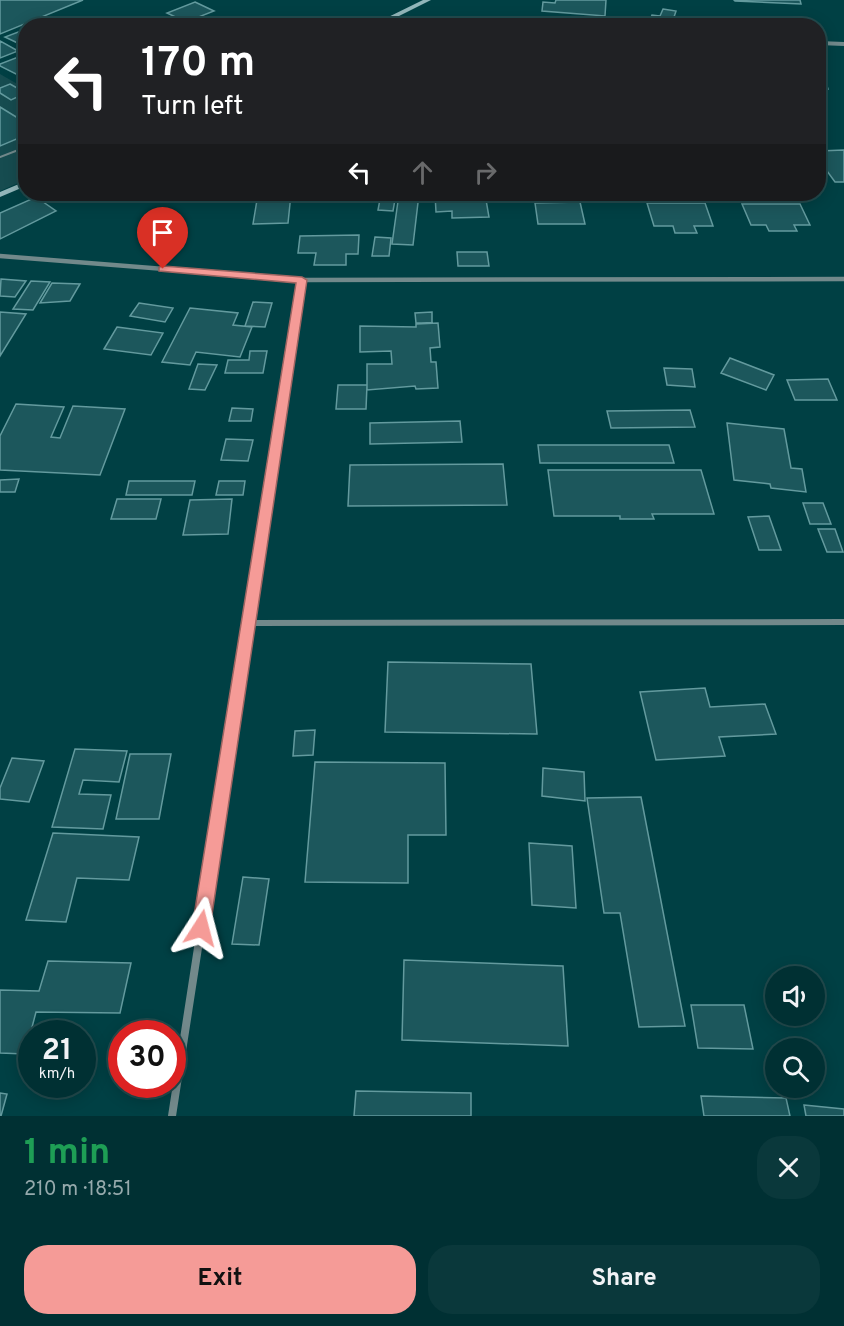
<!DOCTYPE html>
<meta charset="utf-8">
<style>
body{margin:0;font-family:Overpass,sans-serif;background:#0a383b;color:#f1f3f6;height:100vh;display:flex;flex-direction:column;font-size:22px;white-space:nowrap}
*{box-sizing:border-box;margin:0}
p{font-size:20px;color:#95a9ac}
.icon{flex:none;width:33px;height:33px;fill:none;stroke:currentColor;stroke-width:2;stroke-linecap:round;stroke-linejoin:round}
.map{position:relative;height:1116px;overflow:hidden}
.panel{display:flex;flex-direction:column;background:#003033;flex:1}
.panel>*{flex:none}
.top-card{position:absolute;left:18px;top:18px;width:808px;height:183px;border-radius:24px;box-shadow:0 3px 15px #0003,0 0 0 2px #224b4e;background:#202124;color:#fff;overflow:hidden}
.tools{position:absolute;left:765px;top:966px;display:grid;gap:12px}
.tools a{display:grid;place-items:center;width:60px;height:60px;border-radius:50%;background:#003033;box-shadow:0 3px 15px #0003,0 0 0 2px #224b4e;font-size:30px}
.speed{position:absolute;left:18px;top:1020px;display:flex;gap:12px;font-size:30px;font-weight:700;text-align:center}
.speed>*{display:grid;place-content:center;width:78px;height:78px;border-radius:50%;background:#003033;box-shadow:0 3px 15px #0003,0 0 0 2px #224b4e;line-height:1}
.speed small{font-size:15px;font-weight:400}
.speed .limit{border:9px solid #d22;background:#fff;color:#111}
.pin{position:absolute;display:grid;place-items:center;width:51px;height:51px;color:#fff;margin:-62px -26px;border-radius:50% 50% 50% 0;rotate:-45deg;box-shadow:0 0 6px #0007}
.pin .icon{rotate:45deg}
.me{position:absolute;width:66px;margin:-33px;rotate:9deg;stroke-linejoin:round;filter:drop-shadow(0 0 4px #0008)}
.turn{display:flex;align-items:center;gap:21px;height:126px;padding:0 24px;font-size:27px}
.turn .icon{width:78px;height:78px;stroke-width:2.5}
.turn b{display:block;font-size:42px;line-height:51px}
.lanes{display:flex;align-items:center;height:57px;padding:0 24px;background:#0003;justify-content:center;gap:30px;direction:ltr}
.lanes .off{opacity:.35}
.round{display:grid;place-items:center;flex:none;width:63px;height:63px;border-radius:24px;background:#0a383b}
.headline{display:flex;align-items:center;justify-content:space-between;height:102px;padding:0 24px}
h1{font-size:36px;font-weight:700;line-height:45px;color:#1e9e55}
.primary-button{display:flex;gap:12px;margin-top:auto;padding:12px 24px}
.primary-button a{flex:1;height:69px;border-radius:24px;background:#f59b97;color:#111;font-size:24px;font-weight:700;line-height:69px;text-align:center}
.primary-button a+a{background:#0a383b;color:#f1f3f6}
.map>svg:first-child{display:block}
</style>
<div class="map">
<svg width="844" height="1116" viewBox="0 0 844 1116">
<rect width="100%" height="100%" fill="#004044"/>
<path fill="#164c50" d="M0 74 26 89 25 180 0 191Z"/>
<path fill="#1c575c" stroke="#639a9e" stroke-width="1.5" d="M0 0H83L0 34Z
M556 0H606L605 16 542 11 543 2 555 3Z
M734 0H800L801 4 735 1Z
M195 2 214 11 186 22 167 13Z
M663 9 676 11 671 26 648 25 652 15 660 16Z
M158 17 176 26H136Z
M26 29V47L5 37Z
M0 41 18 51 0 58Z
M26 54V79L0 66V64Z
M819 74H823L828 89H823L826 97H819Z
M10 84 26 93 11 100 0 93V88Z
M0 107 26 123V135L0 146Z
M844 150V182H835L819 160V151Z
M258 194H291L288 223 253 224Z
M381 194H396L393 211 378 210Z
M399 194H419L413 245 392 244Z
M435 194H485L489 217 452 218V211L436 212Z
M36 197 56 211 0 239V213Z
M580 202 585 224H538L535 203Z
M647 203H705L713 226H694L697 233H675L673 226H654Z
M742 204H800L810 225H794L797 231H769L766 225H751Z
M359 235 358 254H346V265H314L316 253H298L300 236Z
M375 237 391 238 389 256H372Z
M457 252H487L489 266H458Z
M1 279 26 281 15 297 0 296Z
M31 281 50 282 33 310 13 309Z
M52 283 80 284 70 301 40 303Z
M253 302 272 303 265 327 245 326Z
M139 303 173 308 165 322 130 316Z
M190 308 238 313 233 325 252 327 240 357 196 352 190 365 162 362Z
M0 312 26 314 0 356Z
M432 312V323H416L415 313Z
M438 323 440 347 430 348 431 362H436L438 388 416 389 415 386 367 390V364H392L391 351 360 352V326L416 327V324Z
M117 327 163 333 151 355 104 349Z
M250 351H267L263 373H225L228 360H249Z
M730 358 774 375 766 390 721 373Z
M198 364 217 365 205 390 189 389Z
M664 368 692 369 695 387 667 385Z
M828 379 837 400H795L787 380Z
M338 385H367L366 409H336Z
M16 404 64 407 51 437 60 438 73 406 125 409 100 475 0 470V436Z
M232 408 253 409 251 421H229Z
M690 410 695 427 611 428 607 411Z
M460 421 462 442 370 444V423Z
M727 423 784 429 791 468 802 469 806 492 771 488 770 484 734 480Z
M226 439 253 440 248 461 221 460Z
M538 445H669L674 463H540Z
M503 464 507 505 348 506 350 465Z
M548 470H701L714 514H652L654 519H620V516H554Z
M19 479 15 492H0V480Z
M129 481H195L192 495H126Z
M219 481H245L243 495H216Z
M117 499H161L156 519H111Z
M232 499 228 534 183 535 190 500Z
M803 503H823L831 524H810Z
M769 516 781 550H759L748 517Z
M818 529H835L843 552H827Z
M388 662 531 664 537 734 385 732Z
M705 688 710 707 765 704 776 734 719 737 725 756 656 760 640 692Z
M315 730 313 755 293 756 295 731Z
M75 749 127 751 119 782 83 780 79 794 111 795 103 829 52 827Z
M130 754H171L159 819H116Z
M12 758 44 761 29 802 0 799V788Z
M315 762 445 763 446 835H408V883L305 882Z
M543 768 584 772 585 801 542 796Z
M641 797 685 1026 639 1027 620 913H604L587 798Z
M53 833 139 837 129 880 77 878 66 922 26 920Z
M529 843 572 846 576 908 532 905Z
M243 877 269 879 259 945 232 944Z
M404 960 563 966 568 1046 402 1040Z
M48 961 131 963 120 1013 36 1012 25 1054 0 1053V990L39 991Z
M691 1005H744L753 1049 698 1048Z
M356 1091 471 1093V1116H354Z
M0 1093 7 1094 1 1116H0Z
M701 1096 786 1098 790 1116H704Z
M804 1105 844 1109V1116H806Z"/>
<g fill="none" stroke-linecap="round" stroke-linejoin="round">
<path stroke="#72898b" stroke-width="2" d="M0 157 26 147"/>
<path stroke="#72898b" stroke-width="4" d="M386 20 461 26
M819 43 844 44"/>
<path stroke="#72898b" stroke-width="4.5" d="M0 256 302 280 844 279
M282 411 302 280"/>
<path stroke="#72898b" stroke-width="6" d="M248 623 844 622
M234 716 282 410"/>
<path stroke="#72898b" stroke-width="8" d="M172 1116 234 715"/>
<path fill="#92b6ba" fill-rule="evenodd" d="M423 0H431L379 26H370Z
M26 181V186L0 197V192Z"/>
</g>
<path fill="#f59b97" stroke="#9f6562" stroke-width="1.5" d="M163 266 302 277 307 280 210 928 207 935 201 937 195 935 192 928 296 283 159 271V267Z"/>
</svg>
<div class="tools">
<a><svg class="icon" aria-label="sound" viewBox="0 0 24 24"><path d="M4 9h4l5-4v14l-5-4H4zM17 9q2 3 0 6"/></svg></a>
<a><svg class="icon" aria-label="search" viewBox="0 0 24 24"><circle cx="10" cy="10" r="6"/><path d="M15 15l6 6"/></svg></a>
</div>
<div class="speed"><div>21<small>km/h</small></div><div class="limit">30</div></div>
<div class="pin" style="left:163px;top:269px;background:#d93025"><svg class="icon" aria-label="arrive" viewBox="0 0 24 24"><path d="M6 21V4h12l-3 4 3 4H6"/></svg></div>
<svg class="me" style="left:201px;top:928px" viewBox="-20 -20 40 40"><path d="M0-17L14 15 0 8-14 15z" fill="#f59b97" stroke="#fff" stroke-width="4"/></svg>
<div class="top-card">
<div class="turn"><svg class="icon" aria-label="left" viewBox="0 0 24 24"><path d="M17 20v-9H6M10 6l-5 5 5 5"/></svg><div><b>170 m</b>Turn left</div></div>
<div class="lanes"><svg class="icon" aria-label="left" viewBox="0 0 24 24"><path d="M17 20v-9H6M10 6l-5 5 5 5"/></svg><svg class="icon off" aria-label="ahead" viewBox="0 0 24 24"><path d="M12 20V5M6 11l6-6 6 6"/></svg><svg class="icon off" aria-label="right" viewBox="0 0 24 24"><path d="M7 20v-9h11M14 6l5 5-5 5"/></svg></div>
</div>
</div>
<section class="panel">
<div class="headline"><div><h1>1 min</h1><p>210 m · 18:51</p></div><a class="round"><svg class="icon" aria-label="close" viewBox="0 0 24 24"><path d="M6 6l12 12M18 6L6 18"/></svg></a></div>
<div class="primary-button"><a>Exit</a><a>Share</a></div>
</section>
